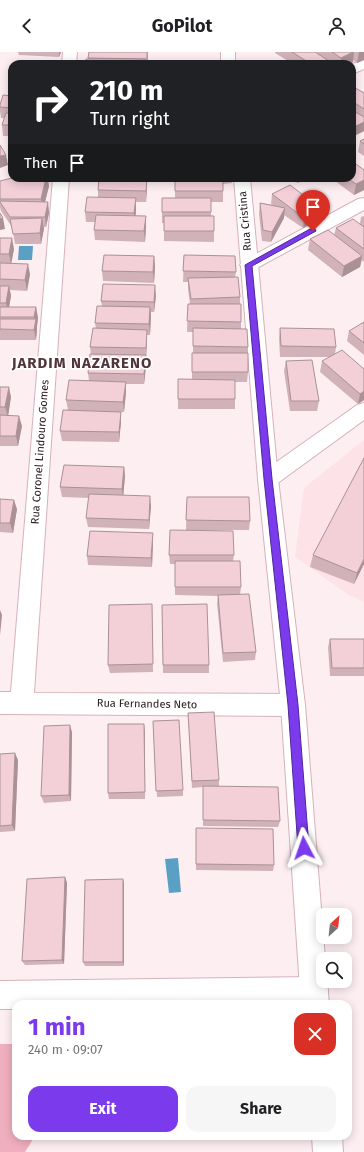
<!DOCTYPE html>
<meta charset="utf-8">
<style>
body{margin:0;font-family:"Fira Sans",sans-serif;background:#f6f6f6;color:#202124;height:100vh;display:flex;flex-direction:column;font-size:15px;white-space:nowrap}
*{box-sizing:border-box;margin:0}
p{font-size:13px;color:#757577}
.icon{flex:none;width:22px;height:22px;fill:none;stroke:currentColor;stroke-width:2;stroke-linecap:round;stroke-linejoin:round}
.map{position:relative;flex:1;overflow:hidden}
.panel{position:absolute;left:12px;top:948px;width:340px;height:140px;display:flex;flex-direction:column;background:#fff;border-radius:12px;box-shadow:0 2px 10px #0003}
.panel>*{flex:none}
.guide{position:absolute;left:8px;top:8px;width:348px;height:122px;border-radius:12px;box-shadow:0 2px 10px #0003;background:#202124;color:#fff;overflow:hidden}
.needle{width:26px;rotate:27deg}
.fabs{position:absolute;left:316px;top:856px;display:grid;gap:8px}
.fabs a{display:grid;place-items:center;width:36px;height:36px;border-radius:8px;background:#fff;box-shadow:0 2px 10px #0003;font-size:20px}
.pin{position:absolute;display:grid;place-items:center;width:34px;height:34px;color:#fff;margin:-41px -17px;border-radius:50% 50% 50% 0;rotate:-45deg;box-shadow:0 0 4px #0007}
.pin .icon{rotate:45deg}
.me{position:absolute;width:44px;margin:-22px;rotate:356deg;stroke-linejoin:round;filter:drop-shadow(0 0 3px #0008)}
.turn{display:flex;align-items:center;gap:14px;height:84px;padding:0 16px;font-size:18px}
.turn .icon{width:52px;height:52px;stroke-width:2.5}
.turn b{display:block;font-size:28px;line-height:34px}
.then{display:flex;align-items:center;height:38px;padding:0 16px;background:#0003;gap:8px;font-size:15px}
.round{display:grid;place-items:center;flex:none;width:42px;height:42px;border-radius:12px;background:#f6f6f6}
.summary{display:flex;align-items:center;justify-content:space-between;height:68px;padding:0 16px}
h1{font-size:24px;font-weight:700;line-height:30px;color:#7c3aed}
.cta{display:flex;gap:8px;margin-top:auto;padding:8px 16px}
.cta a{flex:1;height:46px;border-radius:12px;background:#7c3aed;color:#fff;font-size:16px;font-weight:700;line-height:46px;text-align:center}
.cta a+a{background:#f6f6f6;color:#202124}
header{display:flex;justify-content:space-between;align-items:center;height:52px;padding:0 16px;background:#fff;font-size:18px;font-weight:700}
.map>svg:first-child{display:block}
</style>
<header><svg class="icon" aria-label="back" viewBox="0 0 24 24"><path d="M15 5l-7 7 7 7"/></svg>GoPilot<svg class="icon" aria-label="person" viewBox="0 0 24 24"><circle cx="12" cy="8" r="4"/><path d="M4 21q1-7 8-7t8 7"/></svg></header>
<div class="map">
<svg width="364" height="1100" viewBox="0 0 364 1100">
<rect width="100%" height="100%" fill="#fdeef2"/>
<path fill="#fde2e8" d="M364 388V550L349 543 295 505 304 436Z"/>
<path fill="#f0afbf" d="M0 992H16V1084H35L25 1100H0Z"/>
<path fill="#5aa0c5" d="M19 194H33L32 208H18Z
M178 806 181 840 169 841 165 807Z"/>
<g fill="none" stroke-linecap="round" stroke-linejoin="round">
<g stroke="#d5b2ba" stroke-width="2">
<path id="minor" d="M63 0H77L76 12H62Z
M221 0H235V12H221Z
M53 126H69L34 641 293 642 301 645 305 653 301 661 293 664 0 662V640H11Z
M364 146V158L255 217 249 219 243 217 240 213 243 209 358 147Z
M364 351V368L275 433 268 435 261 433 258 427 261 421 357 353Z
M314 925 324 929 328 939 324 949 316 952H16V957H0V929Z"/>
</g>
<g stroke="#d5b2ba" stroke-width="2">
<path id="secondary" d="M364 8V17L352 22V12Z
M234 126H250L278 427 305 653 325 907H323V929H327L329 952H301L281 653 258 427Z
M312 1084H342L343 1100H313Z"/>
</g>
<use href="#minor" fill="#fff" fill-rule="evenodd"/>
<use href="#secondary" fill="#fff" fill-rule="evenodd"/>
</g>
<path fill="#d1b2b9" d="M18 0H61L59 5 19 3Z
M89 0H148L147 12H86L88 7Z
M275 0H315L317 1V0H364V8L357 11 353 8V10L349 12H293L275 1Z
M12 33V84H3L2 73 4 66H1L0 59V53L11 44 10 41Z
M352 34 364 41V79L352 85Z
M364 87V104L358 100 360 89Z
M364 118V138L354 143 331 126H352Z
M147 126V136L146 150H136V164L146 175 145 190 95 188 94 178 95 170H86L85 160 98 145V138Z
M175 126H232V131L223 132V150H211V164L214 179V190L164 189V171H162V160L175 146Z
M275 126H301L299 131Z
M0 129 49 134 45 150H48L49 161 46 175H44L41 192H15L12 175 1 159 0 155Z
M272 142 320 168 303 176 284 163V166L271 190 262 189 259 162 260 151 273 153 271 152Z
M364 164V210L362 208 360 215 342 225 308 198 310 187 334 183 336 176 360 172 361 165Z
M0 186 14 197 11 211 30 222 27 239 10 238 11 244 9 255H36L38 266 37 274V278L36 288H0Z
M184 203 236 220 235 225 240 245V252L241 270V277L248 295V320L247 330H235V357H178V327H192V301H193V280H187L188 252H190L188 237V230H183Z
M154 204 155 215 154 231 103 229 102 219Z
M156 244 154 260H151L150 283H147V288L146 306V314L144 332H126V340L124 360H121V370L119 390 62 389 60 379 68 358 66 348 89 329 88 321 91 302 90 295 96 277 95 271 102 254 101 249Z
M364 270V303L347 289 349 279Z
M280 276 336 295 335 302 364 348 358 352 320 320 322 309 330 305H280L279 286Z
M286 309 319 349 317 359H290L284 319Z
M0 335 11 345 8 363 22 374 18 394H0Z
M124 415 125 424 123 443 151 454 149 477 88 475 86 466 89 446 62 445 60 435Z
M187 445 250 469 249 478H186Z
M0 447 17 457 13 481 0 480Z
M153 490 152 515 88 513 87 504Z
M169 503H234L233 509 241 535 240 543 256 600 255 608 223 610 217 552 218 544 175 543V512H170Z
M313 503 364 512 354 532 310 515Z
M152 552 153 620 110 621 108 613Z
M162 553 209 613V621H163Z
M330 587H364V624H330L328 595Z
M188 661 219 728V734L280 769 278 775 203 774V735L192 736Z
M153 669 183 738V744L157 745Z
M145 679V747H109L108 741Z
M72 680 71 749 44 751 41 744Z
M0 702 18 708 15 779 0 780Z
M196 782 274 813 273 819 196 818Z
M65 825 67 831 64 912 25 913 22 909Z
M123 827 124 832V914H85L83 910Z"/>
<path fill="#aa9196" d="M59 0H61L59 5Z
M148 0V8L147 12Z
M354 0 353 10 349 12H340L341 6Z
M359 0H364V8L357 11Z
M364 70V79L352 85 354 75Z
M6 103 8 113 0 116V104Z
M46 126H48L49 134 43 158 41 147Z
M147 126V136L146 150V139Z
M364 128V138L354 143 356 132Z
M136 146V157L135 171 134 161Z
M48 150 49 161 46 175 45 165Z
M285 156 284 166 271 190 272 180Z
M322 157 320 168 303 176 304 166Z
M146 164V175L145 190 144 179Z
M3 166 5 177 0 178V167Z
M42 166 44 177 41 192 40 181Z
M12 186 14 197 11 213 9 202Z
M154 204 155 215 154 231 153 220Z
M362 204 360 215 342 225 344 214Z
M28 212 30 222 27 239 25 228Z
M155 233 156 244 154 260V250Z
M9 234 11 244 8 261 6 251Z
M36 255 38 266 37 274V278L36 288 34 278 35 270 34 265Z
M150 255 151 265 150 283 149 272Z
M147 278V288L146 306V296Z
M146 303V314L144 332V322Z
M126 330V340L124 360 123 350Z
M9 335 11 345 8 365 5 355Z
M364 339V348L358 352 360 342Z
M121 360V370L119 390V380Z
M19 364 22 374 18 394 16 384Z
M124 415 125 424 123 447 122 437Z
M150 444 151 454 149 477V468Z
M14 448 17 457 13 481 10 471Z
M153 481V490L152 515 151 506Z
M364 507V512L354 532 357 521Z
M0 558 2 563 0 583Z
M144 672 145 679V747V740Z
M70 673 72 680 71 749 69 743Z
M15 701 18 708 15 779 12 773Z
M65 825 67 831 64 912 62 908Z
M123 827 124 832V914L123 910Z"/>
<path fill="#f3cfd7" stroke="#aa9196" d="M89 0H147V7L88 6Z
M292 0H315L332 11 329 12H311Z
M332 0H353L341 6Z
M86 7H145V12H86Z
M12 33V41H10Z
M352 34 364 41V57L352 49Z
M3 43 12 44V56L0 55V53Z
M352 58 364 65V70L354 75 352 73Z
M6 61H12V73H2Z
M364 87V92L360 89Z
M0 93 6 103 0 104Z
M352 109 364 118V128L356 132 347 126H352Z
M12 126H46L41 147H0V129Z
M99 126H147L146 139 98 138Z
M175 126H223V139H175Z
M290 133 322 157 304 166 272 142Z
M87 145 136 146 134 161 85 160Z
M162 146H211V160H162Z
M0 149 48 150 45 165H10L0 150Z
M260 151 285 156 272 180 263 178Z
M0 161 3 166 0 167Z
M96 163 146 164 144 179 94 178Z
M164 164H214V179H164Z
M42 166 40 181 13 182 10 167Z
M353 167 364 175V197L336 176Z
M328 178 362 204 344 214 310 187Z
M0 186H12L9 202H0Z
M104 203 154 204 153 220 102 219Z
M184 203 235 204 236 220 183 219Z
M0 211 28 212 25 228 0 227Z
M238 225 240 245 191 247 188 226Z
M103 232 155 233 154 250 101 249Z
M0 234H9L6 251H0Z
M188 252H241V270L187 269Z
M97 254 150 255 149 272 95 271Z
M0 255H36L34 265H0Z
M0 267H36L34 278 0 277Z
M364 270V291L349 279Z
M93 276 147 278 146 296 90 295Z
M193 276 247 277 248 295 193 294Z
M280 276 334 277 336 295 281 294Z
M342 298 364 317V339L360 342 322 309Z
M192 301H248V320H192Z
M90 302 146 303 144 322 88 321Z
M312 308 319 349H291L286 309Z
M178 327 235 328V347H178Z
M69 328 126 330 123 350 66 348Z
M0 335H9L5 355H0Z
M63 358 121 360 119 380 60 379Z
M0 363 19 364 16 384H0Z
M364 406V507L357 521 313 503Z
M64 413 124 415 122 437 60 435Z
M89 442 150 444 149 468 86 466Z
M187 445H249L250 469 186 468Z
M0 447 14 448 10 471H0Z
M170 478 233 479 234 503H169Z
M90 479 153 481 151 506 87 504Z
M175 509H240L241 535H175Z
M249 542 256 600 223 601 218 543Z
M152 552 153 612 108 613 109 553Z
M207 552 209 613H163L162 553Z
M330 587H364V616H332Z
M214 660 219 728 192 729 188 661Z
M179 668 183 738 156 739 153 669Z
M108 672H144L145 740 108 741Z
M70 673 69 743 41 744 44 674Z
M15 701 12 773 0 774V702Z
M203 734 278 735 280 769 203 768Z
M196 776 273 777 274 813 196 812Z
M65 825 62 908 22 909 27 827Z
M123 827V910H83L85 828Z"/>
<path fill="#7c3aed" stroke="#51269a" d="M310 177H315L316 179 252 214 272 427 298 653 309 796 307 800 304 801 300 800 298 796 288 653 264 427 245 213Z"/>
<g text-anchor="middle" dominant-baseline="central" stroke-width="3.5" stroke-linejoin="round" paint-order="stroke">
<g font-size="11" fill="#24181b" stroke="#fff">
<text transform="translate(245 169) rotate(-95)">Rua Cristina</text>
<text transform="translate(40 400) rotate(-86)">Rua Coronel Lindouro Gomes</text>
<text transform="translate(147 652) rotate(1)">Rua Fernandes Neto</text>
</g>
<g font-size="15" font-weight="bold" letter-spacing="1" fill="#51343c" stroke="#fff">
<text x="82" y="311">JARDIM NAZARENO</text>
</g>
</g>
</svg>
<div class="fabs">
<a><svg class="needle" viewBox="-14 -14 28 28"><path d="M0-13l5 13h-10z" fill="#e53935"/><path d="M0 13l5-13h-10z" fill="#757577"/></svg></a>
<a><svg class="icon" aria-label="search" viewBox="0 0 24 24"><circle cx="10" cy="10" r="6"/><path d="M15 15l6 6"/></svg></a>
</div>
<div class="pin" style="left:313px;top:179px;background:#d93025"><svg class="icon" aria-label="arrive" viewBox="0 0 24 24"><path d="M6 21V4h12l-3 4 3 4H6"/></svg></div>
<svg class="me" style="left:304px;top:796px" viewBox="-20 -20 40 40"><path d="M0-17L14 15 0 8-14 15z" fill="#7c3aed" stroke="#fff" stroke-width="4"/></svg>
<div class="guide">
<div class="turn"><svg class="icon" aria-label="right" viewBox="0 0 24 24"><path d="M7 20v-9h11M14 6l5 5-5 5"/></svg><div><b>210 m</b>Turn right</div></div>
<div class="then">Then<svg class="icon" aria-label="arrive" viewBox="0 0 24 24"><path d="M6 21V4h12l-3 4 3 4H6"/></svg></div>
</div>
<section class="panel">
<div class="summary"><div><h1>1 min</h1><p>240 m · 09:07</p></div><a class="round" style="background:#d93025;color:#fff"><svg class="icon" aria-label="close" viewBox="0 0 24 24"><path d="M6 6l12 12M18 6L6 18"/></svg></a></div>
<div class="cta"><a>Exit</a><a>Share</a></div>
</section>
</div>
